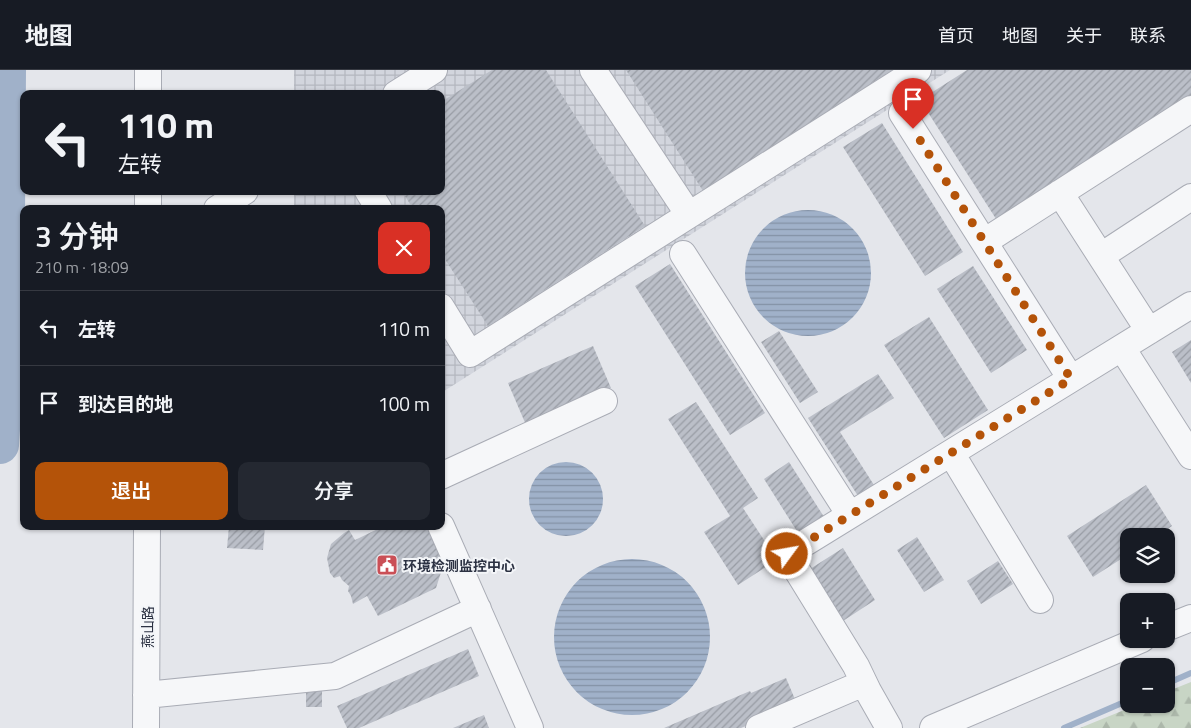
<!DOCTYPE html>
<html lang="zh">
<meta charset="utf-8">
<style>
body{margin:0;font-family:"Titillium Web","Noto Sans SC",sans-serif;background:#242831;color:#f1f3f6;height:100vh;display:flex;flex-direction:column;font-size:19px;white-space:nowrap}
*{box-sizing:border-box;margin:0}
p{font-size:16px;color:#9ea1a6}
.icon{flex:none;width:28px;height:28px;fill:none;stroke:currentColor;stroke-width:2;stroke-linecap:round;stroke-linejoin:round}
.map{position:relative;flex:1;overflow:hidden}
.sheet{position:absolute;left:20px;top:135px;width:425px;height:325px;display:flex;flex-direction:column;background:#171b24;border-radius:10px;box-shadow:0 1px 4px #0004}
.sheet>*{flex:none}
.guide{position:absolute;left:20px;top:20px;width:425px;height:105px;border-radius:10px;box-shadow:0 1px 4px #0004;background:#171b24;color:#f1f3f6;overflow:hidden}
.buttons{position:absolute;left:1120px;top:458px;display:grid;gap:10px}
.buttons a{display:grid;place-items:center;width:55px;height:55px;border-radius:10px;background:#171b24;box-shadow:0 1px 4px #0004;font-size:25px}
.pin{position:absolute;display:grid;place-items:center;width:42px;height:42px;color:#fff;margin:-51px -21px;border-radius:50% 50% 50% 0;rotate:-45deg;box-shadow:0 0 5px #0007}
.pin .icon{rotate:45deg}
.me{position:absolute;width:55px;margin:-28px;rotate:58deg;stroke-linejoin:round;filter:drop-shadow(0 0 4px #0008)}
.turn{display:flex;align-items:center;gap:18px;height:105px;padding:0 15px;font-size:22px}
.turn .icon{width:65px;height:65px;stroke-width:2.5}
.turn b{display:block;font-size:35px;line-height:42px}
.round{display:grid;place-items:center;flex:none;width:52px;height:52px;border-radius:10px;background:#242831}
.headline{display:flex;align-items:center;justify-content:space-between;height:85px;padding:0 15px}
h1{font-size:30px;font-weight:600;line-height:38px}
.primary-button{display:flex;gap:10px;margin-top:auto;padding:10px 15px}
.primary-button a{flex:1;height:58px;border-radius:10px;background:#b45309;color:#fff;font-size:20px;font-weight:600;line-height:58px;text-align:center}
.primary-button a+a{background:#242831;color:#f1f3f6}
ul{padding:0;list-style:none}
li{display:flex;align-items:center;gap:15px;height:75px;padding:0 15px;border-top:1px solid #363941}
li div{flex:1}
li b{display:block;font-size:19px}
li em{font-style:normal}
header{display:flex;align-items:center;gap:30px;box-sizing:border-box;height:70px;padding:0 25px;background:#171b24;border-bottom:1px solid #363941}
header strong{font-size:24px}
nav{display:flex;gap:28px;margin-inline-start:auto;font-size:18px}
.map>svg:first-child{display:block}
</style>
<header>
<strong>地图</strong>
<nav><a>首页</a><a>地图</a><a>关于</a><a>联系</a></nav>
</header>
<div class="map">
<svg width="1191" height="658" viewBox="0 0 1191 658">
<defs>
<pattern id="industrial-grid" width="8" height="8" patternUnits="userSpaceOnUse" patternTransform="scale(1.25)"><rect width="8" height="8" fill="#d2d5dd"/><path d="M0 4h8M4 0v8" fill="none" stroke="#b4b7bf"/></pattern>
<pattern id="forest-firs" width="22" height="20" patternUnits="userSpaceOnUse" patternTransform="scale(1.25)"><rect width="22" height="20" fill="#c8d5c5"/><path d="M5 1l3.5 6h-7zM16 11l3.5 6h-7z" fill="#acb7aa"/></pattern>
<pattern id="water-rules" width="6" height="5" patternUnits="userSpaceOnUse" patternTransform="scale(1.25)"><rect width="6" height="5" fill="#a0b1c9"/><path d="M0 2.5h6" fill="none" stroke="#8391a5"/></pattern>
<pattern id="building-hatch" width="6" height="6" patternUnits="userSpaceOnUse" patternTransform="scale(1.25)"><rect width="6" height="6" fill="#bbbfc8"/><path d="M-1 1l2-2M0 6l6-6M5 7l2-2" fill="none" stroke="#989ca4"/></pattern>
</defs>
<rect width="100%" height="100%" fill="#e4e6eb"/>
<path fill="url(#industrial-grid)" d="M294 0H950L441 323V139H294V121H441V24H294Z"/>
<path fill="url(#forest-firs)" d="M1191 612V658H1080L1139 634H1166V622Z"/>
<path fill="url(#water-rules)" d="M745 203a63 63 0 1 1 126 0a63 63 0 1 1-126 0Z
M529 429a37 37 0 1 1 74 0a37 37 0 1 1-74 0Z
M554 567a78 78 0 1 1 156 0a78 78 0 1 1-156 0Z"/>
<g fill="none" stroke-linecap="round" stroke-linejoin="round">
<path stroke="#a0b1c9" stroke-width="6" d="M1166 614 1191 603
M1064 658 1129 630"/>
<path stroke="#a0b1c9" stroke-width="38" d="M0 375 5 296 7 0"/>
</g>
<path fill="url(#building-hatch)" d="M492 0H546L645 156 488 256 441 183V139H413L402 121H441V32Z
M626 0H892L703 121Z
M967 0H1191V29L998 152 920 30Z
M882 53 963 182 925 206 843 77Z
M670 194 765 343 730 365 635 216Z
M973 196 1027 280 991 303 937 219Z
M929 247 988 340 944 368 884 275Z
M779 261 818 322 800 333 761 272Z
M1191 270V313L1172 282Z
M593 276 611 318 526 355 508 313Z
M878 304 894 328 840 362 874 415 858 426 808 348Z
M696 332 758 428 743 438 777 490 738 515 704 462 730 446 668 349Z
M789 392 826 450 800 466 764 409Z
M1146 415 1172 456 1157 466H1129V484L1093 507 1067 466Z
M229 456H265L263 480 227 478Z
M384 456H410L413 460 419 458V456H426L428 458 436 465 444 493 436 518 378 546 367 526 353 534 351 526 348 521 349 516 342 510 340 506 334 508 330 503 327 488 331 474 344 463 349 460 355 470Z
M917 467 944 510 924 522 897 480Z
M843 478 875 530 843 551 810 499Z
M998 491 1013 514 981 534 967 511Z
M468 579 479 606 359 658H347L337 636Z
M786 608 797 634 741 658H664L750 621 751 623Z
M306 619H322V637H306Z
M484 645 489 658H453Z"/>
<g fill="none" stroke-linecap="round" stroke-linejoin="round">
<g stroke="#a9acb5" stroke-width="28">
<path id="minor" d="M593 0 689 145 918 0
M148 24V0
M396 24 434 0
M902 43 1071 309
M368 121 379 139
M1060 123 1149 261
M148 139V121
M217 139 245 121
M984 172 1191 39
M683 184 850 445
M1101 186 1191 127
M441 237 470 284 689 145
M1122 278 1191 386
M951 383 1040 530
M441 406 604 331
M441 456 530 658
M1166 558 1191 548
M146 625 335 606 478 539
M146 658 147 456
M759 658 864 613
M889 658 868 621 856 596 787 484 1191 235
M933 658 1142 569"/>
</g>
<use href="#minor" stroke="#f6f7f9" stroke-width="26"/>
</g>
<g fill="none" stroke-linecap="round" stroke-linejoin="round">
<path stroke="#b45309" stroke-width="9" stroke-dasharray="0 16.2" d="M787 484 1071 309 913 59"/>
</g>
<defs>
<g id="civic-square" transform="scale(1.125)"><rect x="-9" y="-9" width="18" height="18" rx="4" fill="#ca4f56" stroke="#f3f5f8"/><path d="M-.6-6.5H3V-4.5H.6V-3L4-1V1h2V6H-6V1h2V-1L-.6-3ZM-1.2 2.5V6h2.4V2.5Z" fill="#fff"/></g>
</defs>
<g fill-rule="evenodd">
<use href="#civic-square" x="387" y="495"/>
</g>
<g text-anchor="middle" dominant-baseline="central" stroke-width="4" stroke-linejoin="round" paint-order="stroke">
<g font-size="14" font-weight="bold" fill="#2c3243" stroke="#f3f5f8" text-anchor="start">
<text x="403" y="495">环境检测监控中心</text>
</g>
<g font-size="14" fill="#2c3243" stroke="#f3f5f8">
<text transform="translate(147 557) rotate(-90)">燕山路</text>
</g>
</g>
</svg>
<div class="buttons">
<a><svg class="icon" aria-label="layers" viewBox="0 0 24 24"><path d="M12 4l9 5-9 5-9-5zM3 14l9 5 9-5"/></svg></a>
<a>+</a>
<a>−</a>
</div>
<div class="pin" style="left:913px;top:59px;background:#d93025"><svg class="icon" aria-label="arrive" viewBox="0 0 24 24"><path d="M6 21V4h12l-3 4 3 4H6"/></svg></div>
<svg class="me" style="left:787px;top:484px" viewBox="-20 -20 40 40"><circle r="17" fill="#b45309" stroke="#fff" stroke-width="3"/><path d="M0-11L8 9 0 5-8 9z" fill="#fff"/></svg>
<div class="guide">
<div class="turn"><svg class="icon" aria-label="left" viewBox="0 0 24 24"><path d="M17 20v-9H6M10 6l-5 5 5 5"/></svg><div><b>110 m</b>左转</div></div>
</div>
<section class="sheet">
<div class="headline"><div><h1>3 分钟</h1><p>210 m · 18:09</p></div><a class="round" style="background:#d93025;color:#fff"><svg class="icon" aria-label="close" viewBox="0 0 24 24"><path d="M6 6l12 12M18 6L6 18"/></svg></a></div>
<ul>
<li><svg class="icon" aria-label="left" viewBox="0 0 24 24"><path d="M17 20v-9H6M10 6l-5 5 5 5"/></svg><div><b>左转</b></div><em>110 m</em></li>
<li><svg class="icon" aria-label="arrive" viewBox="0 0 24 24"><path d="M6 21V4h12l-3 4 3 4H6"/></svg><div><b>到达目的地</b></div><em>100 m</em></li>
</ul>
<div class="primary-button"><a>退出</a><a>分享</a></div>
</section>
</div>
